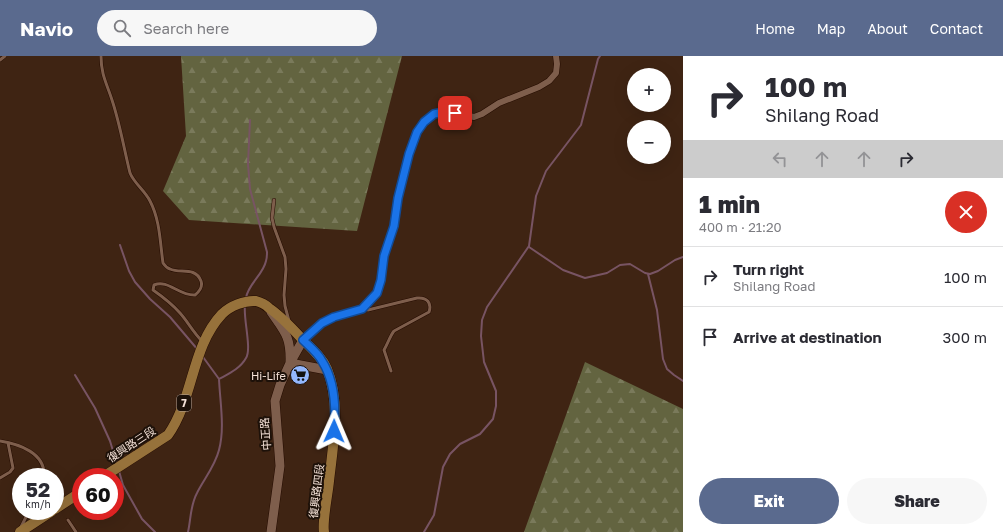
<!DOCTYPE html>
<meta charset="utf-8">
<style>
body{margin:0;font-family:"Golos Text","Noto Sans TC",sans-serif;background:#f7f7f7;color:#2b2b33;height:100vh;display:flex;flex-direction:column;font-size:15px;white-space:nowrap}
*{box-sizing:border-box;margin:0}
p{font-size:13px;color:#7c7c81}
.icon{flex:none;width:22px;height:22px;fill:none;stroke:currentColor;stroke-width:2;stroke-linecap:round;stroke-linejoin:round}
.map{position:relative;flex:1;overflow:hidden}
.panel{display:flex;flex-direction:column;background:#fff;width:320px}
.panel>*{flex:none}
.top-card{background:#fff;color:#2b2b33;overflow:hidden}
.buttons{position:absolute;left:627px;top:12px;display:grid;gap:8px}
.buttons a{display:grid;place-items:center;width:44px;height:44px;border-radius:50%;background:#fff;box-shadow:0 4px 16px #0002;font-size:20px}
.speed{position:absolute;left:12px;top:412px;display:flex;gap:8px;font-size:20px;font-weight:700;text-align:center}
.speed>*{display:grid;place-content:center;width:52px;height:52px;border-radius:50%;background:#fff;box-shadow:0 4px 16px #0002;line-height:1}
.speed small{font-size:10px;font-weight:400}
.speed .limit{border:6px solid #d22;background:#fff;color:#111}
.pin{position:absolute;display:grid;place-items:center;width:34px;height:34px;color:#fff;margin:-17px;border-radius:8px;box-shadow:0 2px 6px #0006}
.me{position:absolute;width:44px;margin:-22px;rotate:1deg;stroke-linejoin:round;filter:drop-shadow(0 0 3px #0008)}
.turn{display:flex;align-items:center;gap:14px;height:84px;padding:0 16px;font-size:18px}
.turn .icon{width:52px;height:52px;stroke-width:2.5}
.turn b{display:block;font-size:28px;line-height:34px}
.lanes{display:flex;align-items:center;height:38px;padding:0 16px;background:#0003;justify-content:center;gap:20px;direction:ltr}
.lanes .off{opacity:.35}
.round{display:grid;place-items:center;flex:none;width:42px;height:42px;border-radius:21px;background:#f7f7f7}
.headline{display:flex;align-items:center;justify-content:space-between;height:68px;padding:0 16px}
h1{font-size:24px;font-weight:800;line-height:30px}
.button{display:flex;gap:8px;margin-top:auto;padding:8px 16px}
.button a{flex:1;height:46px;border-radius:24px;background:#5a6a8e;color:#fff;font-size:16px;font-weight:800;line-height:46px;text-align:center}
.button a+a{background:#f7f7f7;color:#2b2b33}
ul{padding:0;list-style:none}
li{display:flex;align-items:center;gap:12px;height:60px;padding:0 16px;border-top:1px solid #e1e1e2}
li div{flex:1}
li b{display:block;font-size:15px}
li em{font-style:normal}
header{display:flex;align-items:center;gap:24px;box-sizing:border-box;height:56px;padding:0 20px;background:#5a6a8e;color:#fff}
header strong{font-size:19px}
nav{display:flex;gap:22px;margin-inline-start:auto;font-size:14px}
.search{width:280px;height:36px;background:#f7f7f7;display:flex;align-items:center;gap:10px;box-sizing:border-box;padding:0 14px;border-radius:22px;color:#7c7c81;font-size:15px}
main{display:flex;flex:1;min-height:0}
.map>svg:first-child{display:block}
</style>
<header>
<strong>Navio</strong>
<div class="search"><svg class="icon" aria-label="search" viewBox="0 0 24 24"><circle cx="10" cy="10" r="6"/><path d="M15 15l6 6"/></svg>Search here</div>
<nav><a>Home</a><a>Map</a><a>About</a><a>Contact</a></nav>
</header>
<main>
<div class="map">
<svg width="683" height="476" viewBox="0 0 683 476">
<defs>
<pattern id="forest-firs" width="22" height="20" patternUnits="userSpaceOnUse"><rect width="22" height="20" fill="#636440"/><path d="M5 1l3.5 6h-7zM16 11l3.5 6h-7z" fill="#7a7a5b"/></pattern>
</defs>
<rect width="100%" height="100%" fill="#3f2413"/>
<path fill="url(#forest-firs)" d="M181 0H402L357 175 189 164 163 135 186 80Z
M585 306 683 353V476H524Z"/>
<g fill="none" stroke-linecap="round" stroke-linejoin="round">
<path stroke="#785463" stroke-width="2" d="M120 189 129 215 135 226 150 243 170 261 198 294
M529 191 563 214 585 222 607 217 620 209 630 208 645 217 650 218 658 215 675 204 683 201
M648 218 657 254 663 303 667 313 674 319 683 325
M246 242C248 228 263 219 266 205 267 202 267 199 267 196L250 133 248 108 250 64
M203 301 219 323
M75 319 95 352 110 385 117 408
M119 415 123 429 142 463 155 476
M188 476C191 463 190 450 197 437 204 423 215 410 219 394 225 372 220 346 219 323 228 318 240 313 246 302 252 293 243 262 245 249
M424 476 434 459 443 411 450 398 460 388 480 378 493 363 496 350V335L484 306 481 280 482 264 487 251 529 190 536 140 546 115 581 69 598 3 600 0"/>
<g stroke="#250c00" stroke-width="4">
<path id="lane" d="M101 0C101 19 107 28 112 44 120 68 124 93 130 117 134 127 145 135 150 145 160 164 160 186 163 207 165 210 167 212 170 213 180 218 195 210 201 225 203 231 200 235 195 239 179 240 168 223 154 229L153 234C163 241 172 248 180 257 188 266 193 276 202 285
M0 4 5 0
M274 144 272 162 274 171 285 201 286 213 284 239 285 250 289 265
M363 253 368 254 417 242C427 241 432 247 429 256L394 275C390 280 388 287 384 294L391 315
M0 385C19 388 46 397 44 421
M0 422 10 416 13 412 8 387
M68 464 76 476
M21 471 29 455"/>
</g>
<g stroke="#250c00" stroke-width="7">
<path id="street" d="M303 284 322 267 334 261 362 253 377 237 381 224 384 200 394 170 398 142 409 98 417 76 424 65 434 58 443 56 455 57 474 61 482 58 499 47 539 31 549 25 556 17 557 8 556 0"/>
</g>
<g stroke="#250c00" stroke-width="10">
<path id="secondary" d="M271 256C285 276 291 281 290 307L327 314
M271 476 280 410 275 345 280 329 290 307 303 284"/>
</g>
<g stroke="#250c00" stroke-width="11">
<path id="primary" d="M103 421 168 379C194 342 191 291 222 258 230 250 245 244 256 245 260 246 266 249 269 252 282 261 292 272 302 283 311 292 322 301 327 313 341 346 333 390 329 425 328 437 322 465 324 476
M55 453 81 436
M20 476 52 455"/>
</g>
<use href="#lane" stroke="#7e5e4c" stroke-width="3"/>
<use href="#street" stroke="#7e5e4c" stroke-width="6"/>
<use href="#secondary" stroke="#7e5e4c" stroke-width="9"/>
<use href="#primary" stroke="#97723b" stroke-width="10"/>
</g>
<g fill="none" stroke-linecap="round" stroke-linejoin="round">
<g stroke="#114b97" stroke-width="10">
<path id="route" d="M334 375C336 352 335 325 322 305 318 297 310 291 303 284L322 267 334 261 362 253 377 237 381 224 384 200 394 170 398 142 409 98 417 76 424 66 434 58 443 56 455 57"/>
</g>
<use href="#route" stroke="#1a73e8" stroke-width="7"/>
</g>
<defs>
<g id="supermarket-disc" transform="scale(1)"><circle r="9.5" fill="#93b7fd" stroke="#1d1109"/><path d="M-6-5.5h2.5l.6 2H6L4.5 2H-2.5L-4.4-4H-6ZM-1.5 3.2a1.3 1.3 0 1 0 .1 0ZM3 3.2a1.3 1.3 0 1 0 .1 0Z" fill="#111"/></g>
</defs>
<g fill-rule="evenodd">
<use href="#supermarket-disc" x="300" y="319"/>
</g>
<g text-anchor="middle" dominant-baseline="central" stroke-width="4" stroke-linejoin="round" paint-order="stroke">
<rect fill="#1d1109" stroke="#b4a399" stroke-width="1" x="177" y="339" width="14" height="16" rx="3"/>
<g font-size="10" font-weight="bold" fill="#f4e1d7">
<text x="184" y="347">7</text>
</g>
<g font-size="11" fill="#f4e1d7" stroke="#1d1109" text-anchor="end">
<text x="286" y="319">Hi-Life</text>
</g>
<g font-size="11" fill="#f4e1d7" stroke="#1d1109">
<text transform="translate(265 378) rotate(-94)">中正路</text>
<text transform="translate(131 388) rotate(-33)">復興路三段</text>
<text transform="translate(316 435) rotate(-83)">復興路四段</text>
</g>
</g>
</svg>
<div class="buttons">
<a>+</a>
<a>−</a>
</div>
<div class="speed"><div>52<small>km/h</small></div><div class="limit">60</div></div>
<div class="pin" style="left:455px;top:57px;background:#d93025"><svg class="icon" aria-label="arrive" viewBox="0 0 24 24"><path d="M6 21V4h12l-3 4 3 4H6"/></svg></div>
<svg class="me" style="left:334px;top:375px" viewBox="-20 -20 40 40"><path d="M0-17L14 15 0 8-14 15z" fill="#1a73e8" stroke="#fff" stroke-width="4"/></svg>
</div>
<section class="panel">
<div class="top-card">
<div class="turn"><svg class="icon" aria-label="right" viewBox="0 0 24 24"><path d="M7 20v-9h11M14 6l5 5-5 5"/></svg><div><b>100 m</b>Shilang Road</div></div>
<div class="lanes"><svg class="icon off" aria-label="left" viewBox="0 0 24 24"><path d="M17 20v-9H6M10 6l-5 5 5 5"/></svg><svg class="icon off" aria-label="ahead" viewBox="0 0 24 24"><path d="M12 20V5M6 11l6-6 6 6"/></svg><svg class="icon off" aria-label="ahead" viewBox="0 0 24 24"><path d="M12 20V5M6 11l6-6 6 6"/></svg><svg class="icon" aria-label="right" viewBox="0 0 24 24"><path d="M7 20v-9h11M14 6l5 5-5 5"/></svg></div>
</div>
<div class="headline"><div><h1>1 min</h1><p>400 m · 21:20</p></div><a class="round" style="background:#d93025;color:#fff"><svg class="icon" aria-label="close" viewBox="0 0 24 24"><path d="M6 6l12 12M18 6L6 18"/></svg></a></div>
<ul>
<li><svg class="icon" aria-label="right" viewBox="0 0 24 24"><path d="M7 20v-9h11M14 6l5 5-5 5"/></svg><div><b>Turn right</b><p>Shilang Road</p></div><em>100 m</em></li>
<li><svg class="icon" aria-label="arrive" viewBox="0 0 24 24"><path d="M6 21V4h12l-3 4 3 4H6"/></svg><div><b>Arrive at destination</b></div><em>300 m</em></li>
</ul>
<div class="button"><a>Exit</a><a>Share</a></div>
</section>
</main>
